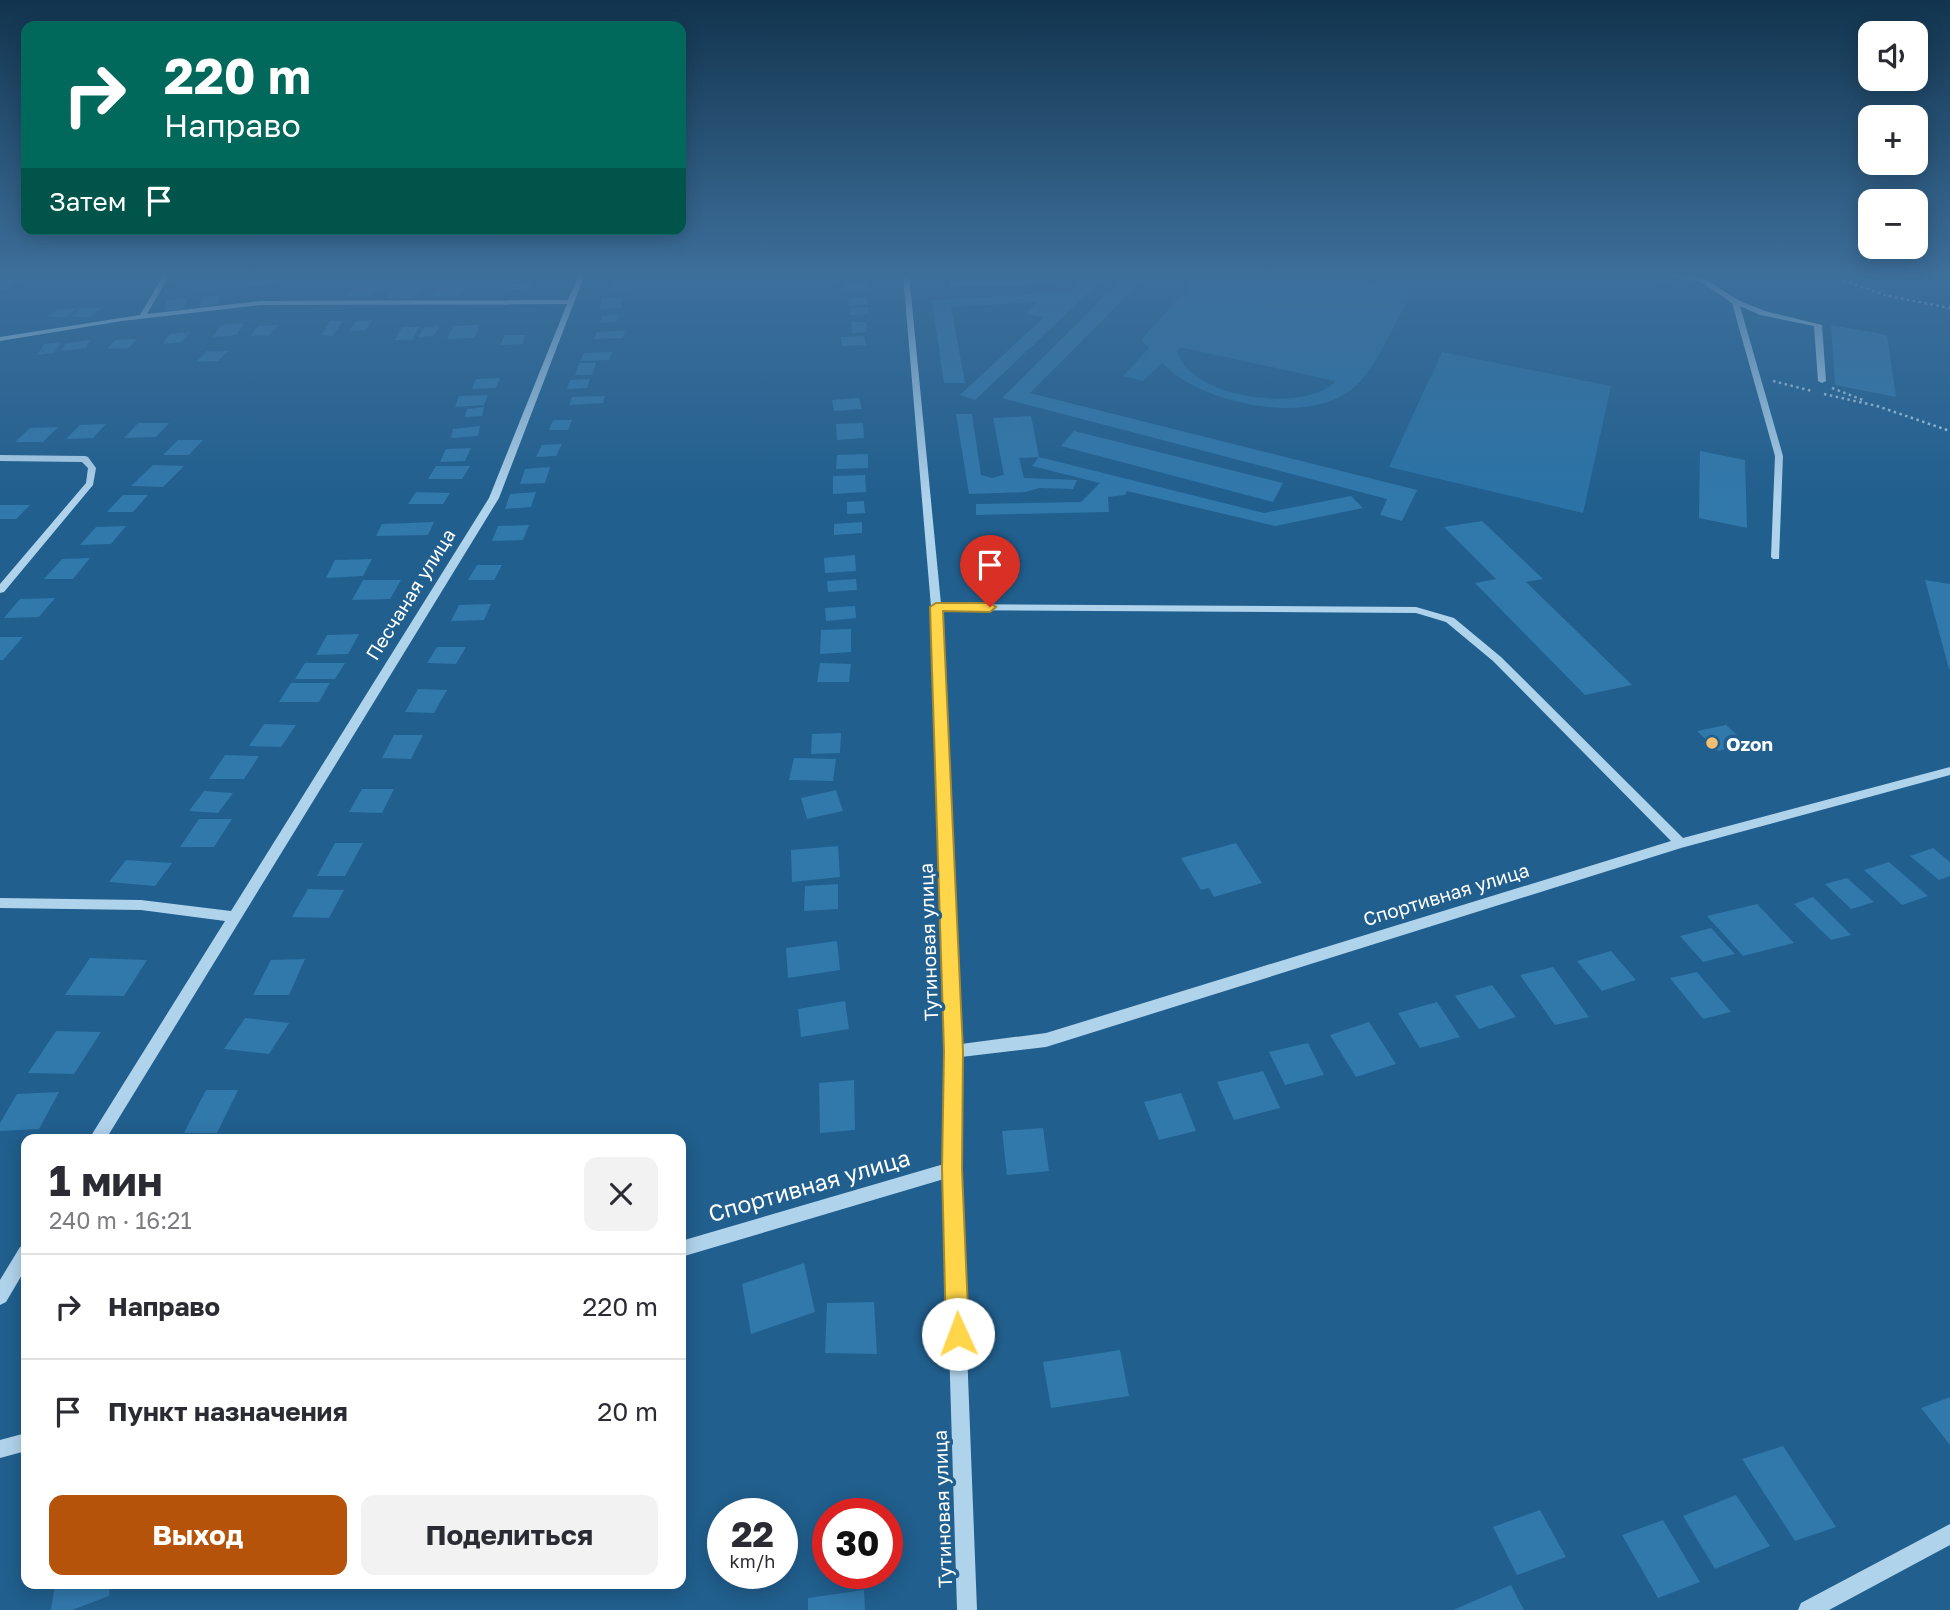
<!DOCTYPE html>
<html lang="ru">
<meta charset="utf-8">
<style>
body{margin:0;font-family:"Golos Text",sans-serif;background:#f2f2f3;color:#2b2b33;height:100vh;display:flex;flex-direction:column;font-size:26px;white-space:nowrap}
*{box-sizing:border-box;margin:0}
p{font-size:23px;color:#7c7c81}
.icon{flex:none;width:38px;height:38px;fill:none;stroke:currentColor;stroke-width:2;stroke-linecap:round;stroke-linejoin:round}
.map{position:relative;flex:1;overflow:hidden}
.panel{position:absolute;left:21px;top:1134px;width:665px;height:455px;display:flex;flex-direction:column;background:#fff;border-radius:14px;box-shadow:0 4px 18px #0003}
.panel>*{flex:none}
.top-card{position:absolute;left:21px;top:21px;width:665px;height:214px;border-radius:14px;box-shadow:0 4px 18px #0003;background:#00695c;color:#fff;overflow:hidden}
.buttons{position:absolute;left:1858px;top:21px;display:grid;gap:14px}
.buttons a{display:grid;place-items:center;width:70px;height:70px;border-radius:14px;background:#fff;box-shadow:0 4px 18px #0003;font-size:35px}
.speed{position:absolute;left:707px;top:1498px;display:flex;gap:14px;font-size:35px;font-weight:700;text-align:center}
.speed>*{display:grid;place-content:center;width:91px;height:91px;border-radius:50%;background:#fff;box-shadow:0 4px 18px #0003;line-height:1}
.speed small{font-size:18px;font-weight:400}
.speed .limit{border:10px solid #d22;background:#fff;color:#111}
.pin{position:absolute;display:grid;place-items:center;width:60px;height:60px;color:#fff;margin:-72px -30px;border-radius:50% 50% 50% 0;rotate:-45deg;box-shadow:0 0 7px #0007}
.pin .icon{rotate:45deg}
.me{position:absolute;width:77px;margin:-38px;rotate:358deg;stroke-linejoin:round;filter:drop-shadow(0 0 5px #0008)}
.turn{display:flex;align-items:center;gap:24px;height:147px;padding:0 28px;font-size:32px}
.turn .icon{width:91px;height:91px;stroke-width:2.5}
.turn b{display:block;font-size:49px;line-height:60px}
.then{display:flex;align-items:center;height:66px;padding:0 28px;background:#0003;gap:14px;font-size:26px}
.round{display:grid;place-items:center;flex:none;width:74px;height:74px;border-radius:14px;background:#f2f2f3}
.headline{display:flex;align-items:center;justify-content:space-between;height:119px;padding:0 28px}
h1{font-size:42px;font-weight:700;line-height:52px}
.button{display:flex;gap:14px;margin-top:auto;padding:14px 28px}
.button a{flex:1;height:80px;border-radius:14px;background:#b45309;color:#fff;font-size:28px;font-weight:700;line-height:80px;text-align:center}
.button a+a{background:#f2f2f3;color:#2b2b33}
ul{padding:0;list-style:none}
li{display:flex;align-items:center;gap:21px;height:105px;padding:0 28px;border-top:2px solid #e1e1e2}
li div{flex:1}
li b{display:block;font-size:26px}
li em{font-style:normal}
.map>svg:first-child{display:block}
</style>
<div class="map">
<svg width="1950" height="1610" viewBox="0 0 1950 1610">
<rect width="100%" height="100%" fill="#215f8e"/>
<path fill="#2b73a6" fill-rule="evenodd" d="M1201 274H1315L1388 287 1378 274H1399L1410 288 1408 300C1393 326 1374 372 1351 390 1304 426 1200 403 1162 363L1143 381 1123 376 1149 348 1141 340ZM1180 347 1335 381V382C1303 414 1189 398 1177 351Z
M1442 352 1611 386 1583 513 1389 467Z"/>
<path fill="#3178ab" d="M192 274 189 279 167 282 170 275Z
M532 274 533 279 504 283V277Z
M829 274H865L866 279 830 281Z
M949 274H1052L1055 284 951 287Z
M1127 274H1148L1030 393 1417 490 1402 521 1380 515 1387 499 1002 398Z
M1643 274 1671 278 1670 283 1642 278Z
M1089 275 1103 279 975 400 960 395 1044 317 1026 314 1037 302 951 307 965 383H944L932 300 1071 292Z
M281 276 278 284 246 287 250 279Z
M227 277 222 287 198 290 204 279Z
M4 280H20L6 290H0V283Z
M630 280 628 288 611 289 614 281Z
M532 281 533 287 506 291V285Z
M865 282 867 290 847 291 845 284Z
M466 286 459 296H431L439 287Z
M354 287H380L371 297H345Z
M394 288 420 289 412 298H386Z
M221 295 217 305 199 307 203 297Z
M623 297 621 308 600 309 602 298Z
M867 297 868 305 849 306 848 298Z
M187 298 184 309 163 311 167 301Z
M868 307V314L850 315V308Z
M77 308 67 317H47L58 309Z
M82 308H101L90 317H71Z
M618 315 616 322 600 323 602 316Z
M373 320 366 330 349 331 356 321Z
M330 321H343L332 336 322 335Z
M851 322H866L867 332 852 333Z
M244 323 237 335 213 337 221 325Z
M278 325 270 335 250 336 258 326Z
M480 325 474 338 447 339 453 326Z
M1831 325 1887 335 1896 397 1835 385Z
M440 326 433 336 418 337 424 327Z
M402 327H419L412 340H395Z
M625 331 623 338 594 339 597 332Z
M190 332 182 342 162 344 170 334Z
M505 335H526L522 344 500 345Z
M864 336 866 345 842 346 841 337Z
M136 339 129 348 107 349 115 340Z
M90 340 86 348 62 351 66 343Z
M61 342 54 353 37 355 44 344Z
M207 351H228L218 361 196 362Z
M612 352 609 360 580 361 584 353Z
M579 363H596L592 375H575Z
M500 378 496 388 472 389 476 379Z
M590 379 587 388 567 389 570 380Z
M488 395 484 405 455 407 459 396Z
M605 396 603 403 569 405 572 397Z
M859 398 862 409 834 411 832 400Z
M484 407 482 416 465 417 467 409Z
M956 414H972L981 475 992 478 1004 475 993 418 1031 416 1039 457 1019 458 1024 478 1077 480 1073 489 1040 488 1025 492 969 494Z
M553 420H572L568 430H549Z
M138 423H169L156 437 124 438Z
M863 423 864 438 837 440 836 424Z
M106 424 93 438 66 439 80 425Z
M480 426 478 436 451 438 453 429Z
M58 427 43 442H15L30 428Z
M1074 431 1283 483 1273 502 1061 446Z
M178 440H203L189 455H163Z
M562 444 556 456 536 457 542 445Z
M471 448 465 461 440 462 446 449Z
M1700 451 1745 460 1747 528 1699 518Z
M868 454V468L836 469 837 455Z
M1039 457 1264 513 1351 496 1363 508 1275 526 1127 491 1125 495 1108 497 1109 512 976 515V504L1081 502 1100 483 1032 466Z
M153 465 184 466 163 487 131 486Z
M436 466H470L462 479H428Z
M550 467 545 483 520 484 525 469Z
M865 475 866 492 833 494V476Z
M416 492 450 493 443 504H408Z
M536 492 531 507 505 509 510 494Z
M123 495H148L133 512H107Z
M864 501 865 513 847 514V502Z
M0 505H30L16 519H0Z
M1482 521 1543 579 1526 582 1632 685 1585 695 1475 583 1496 579 1444 527Z
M434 522 428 535 376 536 382 524Z
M862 522V533L834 535V524Z
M529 525 523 540 492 541 498 526Z
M126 526 111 544 80 545 96 527Z
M855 555 856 571 825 573 824 558Z
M90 558 73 579H44L62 559Z
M372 559 363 576 326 578 335 560Z
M477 565H502L494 580H468Z
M856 579 857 590 828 592 827 581Z
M363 580H401L390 599 352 600Z
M1925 580 1950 584V669H1949Z
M55 598 39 617 4 618 20 599Z
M491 604 484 620 451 621 459 605Z
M855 606 856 618 826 621 825 608Z
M851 629V652L820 654 821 630Z
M359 634 348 654 316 655 327 635Z
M0 637H23L3 660H0Z
M437 647H466L456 664 427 663Z
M305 663H345L335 679H295Z
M820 663 851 664 849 682H817Z
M291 683H330L319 702H279Z
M418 689 447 690 434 713 405 712Z
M264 724 296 725 281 747 249 746Z
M1726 725 1747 744 1718 751 1697 731Z
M841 733 840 753 811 754 812 734Z
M394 735H423L411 759 382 758Z
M225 755 259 756 244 779H209Z
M794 758 836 759 833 781 789 780Z
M362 789H394L382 813 349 812Z
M836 790 843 811 807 819 801 798Z
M204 791 233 793 218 813 189 811Z
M199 819H232L214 847H180Z
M335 843H363L345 876H317Z
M1236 843 1262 883 1214 897 1209 888 1201 890 1181 858Z
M838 846 840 877 792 882 791 850Z
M1933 848 1950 862V876L1939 880 1910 856Z
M126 860 172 863 155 886 109 882Z
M1889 862 1928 896 1902 905 1864 870Z
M1847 878 1874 902 1851 909 1825 884Z
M838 884V909L804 911 805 886Z
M308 889 344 890 329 918 292 917Z
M1813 897 1851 935 1831 940 1794 904Z
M1757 904 1794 943 1743 956 1707 916Z
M1711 928 1735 954 1703 962 1680 936Z
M837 941 840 970 788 978 786 948Z
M1611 951 1636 980 1602 991 1577 961Z
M90 958 147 960 124 996 65 995Z
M305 959 289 995H253L271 960Z
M1553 967 1589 1017 1555 1025 1520 975Z
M1697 972 1731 1012 1703 1019 1670 978Z
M1492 985 1516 1017 1479 1029 1455 996Z
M845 1001 849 1029 801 1037 798 1009Z
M1437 1002 1460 1037 1420 1048 1398 1013Z
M245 1018 289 1023 269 1054 224 1049Z
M1369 1022 1396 1064 1356 1077 1330 1035Z
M56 1031 101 1032 74 1074 28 1073Z
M1308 1043 1324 1075 1285 1085 1269 1052Z
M1263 1071 1280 1108 1234 1120 1217 1082Z
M854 1080 855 1130 820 1133 819 1083Z
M206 1090H238L217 1133H184Z
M59 1092 39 1129 0 1131V1123L17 1094Z
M1181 1093 1196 1131 1159 1140 1144 1102Z
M1043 1128 1049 1171 1007 1175 1002 1131Z
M804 1263 815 1312 751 1334 742 1284Z
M874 1302 877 1354 825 1353 827 1303Z
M1120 1350 1129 1396 1051 1408 1043 1362Z
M1950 1397V1445L1921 1408Z
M1783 1446 1836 1527 1795 1541 1742 1459Z
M1736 1495 1770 1546 1715 1569 1683 1516Z
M1540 1510 1566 1557 1517 1575 1493 1527Z
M1663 1520 1700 1582 1658 1598 1622 1535Z
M55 1584H110L109 1596 72 1610H51Z
M1511 1585 1524 1610H1453Z
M864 1590 865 1610H808V1598Z"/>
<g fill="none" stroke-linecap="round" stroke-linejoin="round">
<path stroke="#b0d3ec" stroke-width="2.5" stroke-dasharray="2.5 3.5" stroke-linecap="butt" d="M1827 274 1884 295 1950 308
M1773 381 1812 391
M1832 388 1863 400
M1824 394 1877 406 1950 431"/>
<path fill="#b0d3ec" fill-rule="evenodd" d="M164 274H170L147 314 260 301 568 300 579 274H585L499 498 106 1139H89L225 921 141 910 0 908V898L141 900 231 911 489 498 567 304 260 305 122 321 0 341V337L140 315Z
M903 274H909L941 604 1416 607 1454 618 1501 657 1683 838 1950 767V775L1681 848 1046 1047 961 1057 960 1169 977 1610H957L944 1179 681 1257V1241L944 1164 947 1051 931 607ZM941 610 1416 613 1446 622 1493 661 1671 841 1046 1033 961 1044Z
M1666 274H1679L1705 279 1738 300 1765 311 1822 325 1826 381 1822 383 1818 381 1814 326 1760 315 1740 306 1783 456 1779 559H1773L1771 557 1775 456 1732 303 1701 282 1669 276Z
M0 455 85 456 88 457 96 468 93 485 4 592 0 593V584L86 483 88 468 82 462 0 461Z
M26 1245V1268L6 1302 0 1305V1280L20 1247Z
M26 1433V1451L0 1458V1440Z
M1950 1524V1545L1829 1610H1798L1801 1603Z"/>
</g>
<linearGradient id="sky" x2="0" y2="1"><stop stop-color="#12344e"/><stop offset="0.55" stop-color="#3d6f9b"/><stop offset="1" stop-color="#3d6f9b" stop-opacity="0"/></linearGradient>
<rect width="1950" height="499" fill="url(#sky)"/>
<path fill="#ffd54a" stroke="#a68a30" stroke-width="2" d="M936 603H990L996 607 990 612 943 611 963 1051 962 1169 969 1334 966 1342 958 1346 949 1342 946 1334 942 1169 944 1051 930 607Z"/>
<circle fill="#f8bf71" stroke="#215f8e" stroke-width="2.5" cx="1712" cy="743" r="7"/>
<g text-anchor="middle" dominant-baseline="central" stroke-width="7" stroke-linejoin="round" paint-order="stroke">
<g font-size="19" fill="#fff" stroke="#215f8e">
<text transform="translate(410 594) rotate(-58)">Песчаная улица</text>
<text transform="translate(1446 894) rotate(-17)">Спортивная улица</text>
<text transform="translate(928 942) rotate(-92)">Тутиновая улица</text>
<text transform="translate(942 1509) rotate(-92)">Тутиновая улица</text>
</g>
<g font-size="19" font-weight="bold" fill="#fff" stroke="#215f8e" text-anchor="start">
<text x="1726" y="743">Ozon</text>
</g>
<g font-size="23" fill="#fff" stroke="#215f8e">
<text transform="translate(809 1185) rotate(-16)">Спортивная улица</text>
</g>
</g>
</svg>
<div class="buttons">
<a><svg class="icon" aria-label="sound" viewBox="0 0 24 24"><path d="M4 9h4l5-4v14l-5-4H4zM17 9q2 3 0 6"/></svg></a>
<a>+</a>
<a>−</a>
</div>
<div class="speed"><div>22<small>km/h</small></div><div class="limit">30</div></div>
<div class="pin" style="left:990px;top:607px;background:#d93025"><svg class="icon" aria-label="arrive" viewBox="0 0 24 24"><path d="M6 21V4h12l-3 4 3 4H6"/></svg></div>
<svg class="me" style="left:958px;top:1334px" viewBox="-20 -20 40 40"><circle r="19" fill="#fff"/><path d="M0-13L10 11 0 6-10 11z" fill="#ffd54a"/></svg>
<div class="top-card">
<div class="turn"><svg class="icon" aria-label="right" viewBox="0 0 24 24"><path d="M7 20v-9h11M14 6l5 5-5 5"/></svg><div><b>220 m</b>Направо</div></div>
<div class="then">Затем<svg class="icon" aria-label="arrive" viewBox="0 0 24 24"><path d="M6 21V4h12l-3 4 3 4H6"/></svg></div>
</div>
<section class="panel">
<div class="headline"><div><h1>1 мин</h1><p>240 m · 16:21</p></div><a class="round"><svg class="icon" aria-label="close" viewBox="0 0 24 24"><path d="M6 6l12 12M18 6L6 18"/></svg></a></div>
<ul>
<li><svg class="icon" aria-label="right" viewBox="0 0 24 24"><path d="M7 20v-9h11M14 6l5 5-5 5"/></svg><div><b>Направо</b></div><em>220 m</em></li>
<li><svg class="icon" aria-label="arrive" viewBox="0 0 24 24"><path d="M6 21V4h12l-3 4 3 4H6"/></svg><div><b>Пункт назначения</b></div><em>20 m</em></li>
</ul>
<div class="button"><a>Выход</a><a>Поделиться</a></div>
</section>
</div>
